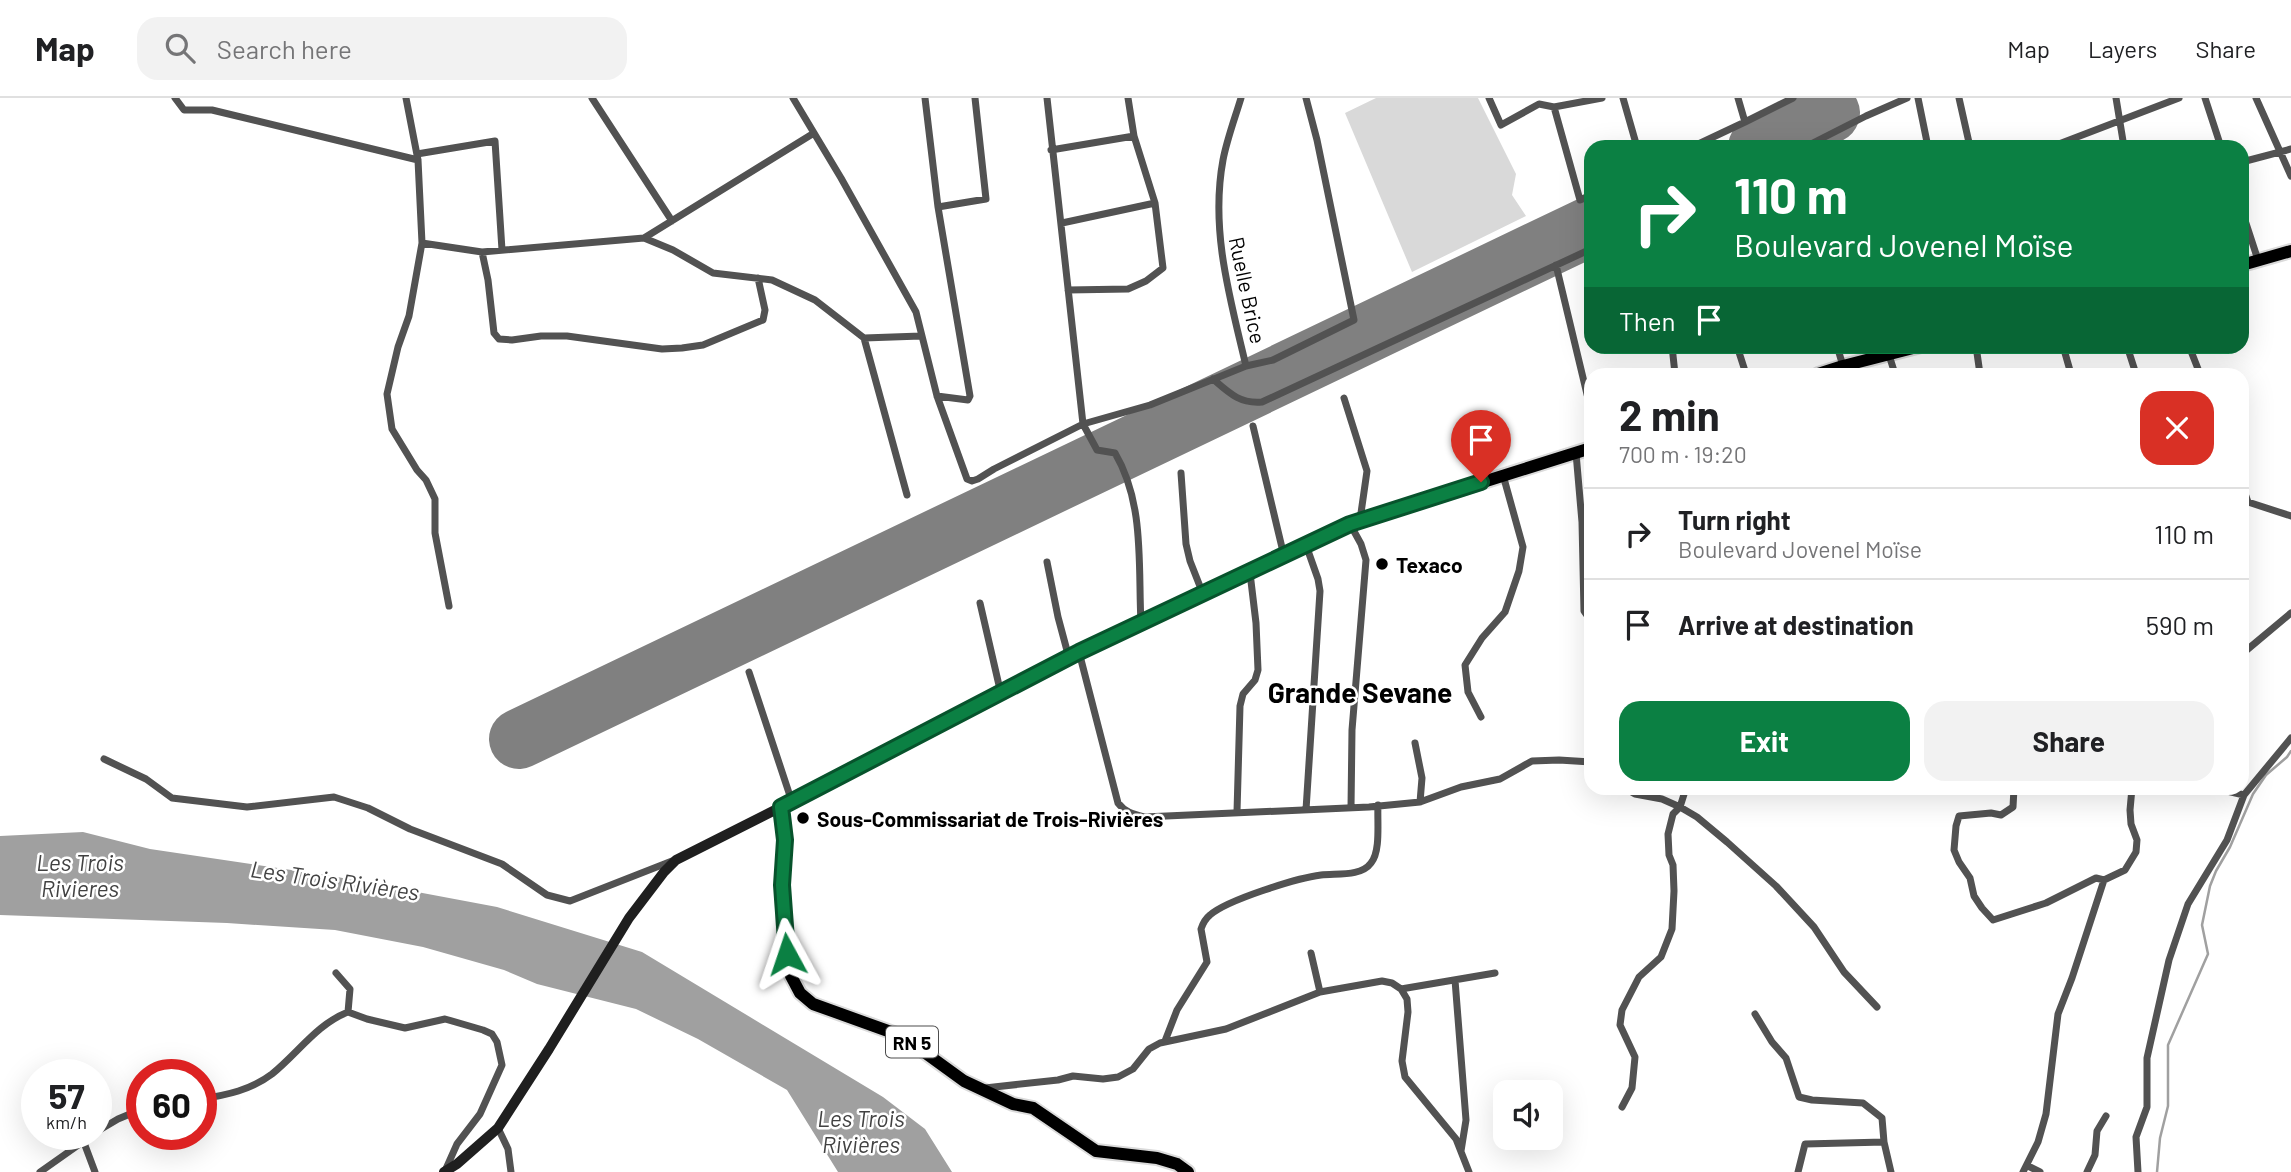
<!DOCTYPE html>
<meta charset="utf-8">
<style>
body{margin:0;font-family:Barlow,sans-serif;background:#f2f2f2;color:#202124;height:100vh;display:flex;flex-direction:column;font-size:26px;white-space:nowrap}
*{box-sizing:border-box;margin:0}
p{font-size:23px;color:#757577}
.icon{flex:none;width:38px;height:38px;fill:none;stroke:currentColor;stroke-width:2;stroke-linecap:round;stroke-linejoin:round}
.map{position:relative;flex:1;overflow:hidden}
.side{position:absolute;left:1584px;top:270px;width:665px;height:427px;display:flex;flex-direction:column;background:#fff;border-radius:21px;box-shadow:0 7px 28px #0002}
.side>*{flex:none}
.hud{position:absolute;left:1584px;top:42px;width:665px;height:214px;border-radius:21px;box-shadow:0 7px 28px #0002;background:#0b8043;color:#fff;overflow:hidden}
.fabs{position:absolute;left:1493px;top:982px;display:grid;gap:14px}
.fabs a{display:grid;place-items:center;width:70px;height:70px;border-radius:14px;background:#fff;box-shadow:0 7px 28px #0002;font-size:35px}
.speed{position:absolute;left:21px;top:961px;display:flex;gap:14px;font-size:35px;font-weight:700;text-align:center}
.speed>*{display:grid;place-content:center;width:91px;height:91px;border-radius:50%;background:#fff;box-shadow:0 7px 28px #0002;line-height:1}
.speed small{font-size:18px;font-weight:400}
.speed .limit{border:10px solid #d22;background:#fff;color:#111}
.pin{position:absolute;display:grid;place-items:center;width:60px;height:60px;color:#fff;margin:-72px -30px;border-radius:50% 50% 50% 0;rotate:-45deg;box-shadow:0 0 7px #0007}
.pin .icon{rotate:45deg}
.me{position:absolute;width:77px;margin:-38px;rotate:355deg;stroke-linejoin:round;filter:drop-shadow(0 0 5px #0008)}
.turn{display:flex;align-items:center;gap:24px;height:147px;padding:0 35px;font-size:32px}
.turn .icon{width:91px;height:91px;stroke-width:2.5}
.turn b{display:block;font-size:49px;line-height:60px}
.then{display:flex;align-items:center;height:66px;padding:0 35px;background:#0003;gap:14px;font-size:26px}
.round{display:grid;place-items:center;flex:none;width:74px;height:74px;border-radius:21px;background:#f2f2f2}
.headline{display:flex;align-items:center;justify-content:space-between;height:119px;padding:0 35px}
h1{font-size:42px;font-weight:700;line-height:52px}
.primary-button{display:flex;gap:14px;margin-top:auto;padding:14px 35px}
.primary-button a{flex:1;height:80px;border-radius:21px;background:#0b8043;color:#fff;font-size:28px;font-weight:700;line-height:80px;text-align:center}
.primary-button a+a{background:#f2f2f2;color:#202124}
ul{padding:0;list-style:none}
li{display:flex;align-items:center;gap:21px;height:91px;padding:0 35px;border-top:2px solid #e0e0e0}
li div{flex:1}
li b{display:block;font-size:26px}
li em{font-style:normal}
header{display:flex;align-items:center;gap:42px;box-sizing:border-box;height:98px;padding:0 35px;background:#fff;border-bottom:2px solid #e0e0e0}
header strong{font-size:33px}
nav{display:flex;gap:38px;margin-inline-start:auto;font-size:24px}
.search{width:490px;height:63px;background:#f2f2f2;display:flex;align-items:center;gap:18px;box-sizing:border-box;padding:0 24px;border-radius:21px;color:#757577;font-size:26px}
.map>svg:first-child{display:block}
</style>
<header>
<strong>Map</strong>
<div class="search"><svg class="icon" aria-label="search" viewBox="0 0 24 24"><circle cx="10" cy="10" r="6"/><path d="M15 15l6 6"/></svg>Search here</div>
<nav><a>Map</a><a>Layers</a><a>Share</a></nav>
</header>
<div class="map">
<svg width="2291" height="1074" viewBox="0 0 2291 1074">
<rect width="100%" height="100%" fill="#fff"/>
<path fill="#d9d9d9" d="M1376 0H1478L1516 76 1512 97 1526 118 1412 174 1345 15Z"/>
<path fill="#a0a0a0" d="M83 734 150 751 332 778 497 809 642 854 883 999 925 1031 952 1074H838L787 992 698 941 636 911 537 886 504 872 423 849 335 832 227 825 0 817V738Z"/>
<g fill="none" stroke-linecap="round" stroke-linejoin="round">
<path stroke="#a0a0a0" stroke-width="2.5" d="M2157 1074 2160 1040 2168 1008V947L2208 856 2202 827 2210 788 2216 773 2230 749 2253 696 2266 677 2287 659 2291 653"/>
<path stroke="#808080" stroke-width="60" d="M1758 49 1830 15
M519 641 1591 128"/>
<g stroke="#dbdbdb" stroke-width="16">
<path id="primary" d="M2242 167 2291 153
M1818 276 1843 268 1921 248
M1188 1074 1177 1066 1157 1060 1096 1053 1033 1010 1013 1006 964 983 902 938 813 906 800 895 791 878 784 833 782 787 785 742 781 709 1079 554 1350 426 1591 350"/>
</g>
<path stroke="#525252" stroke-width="7" d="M175 0 184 12H212L418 62
M406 0 418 62 422 145 409 218 398 249 387 296 392 331 417 372 426 382 435 401V435L449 508
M592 0 672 123
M793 0 841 80 916 214 937 298 967 381 972 383 978 381 994 371 1083 326 1097 352 1115 355C1145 406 1138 469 1141 525
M925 0 938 109 970 298 968 302 937 298
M1047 0 1083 326 1150 307 1246 268 1273 262 1354 222 1317 42 1306 0
M1241 0C1235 20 1227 41 1223 62 1210 132 1230 200 1246 268
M1489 0 1501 27 1539 6 1554 9 1602 0
M1623 0 1637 49
M1738 0 1745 24 1793 0
M1918 0 1928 49
M1959 0 1970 49
M2116 0 2124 49
M2205 0 2221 49
M2256 0 2291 78
M1554 9 1580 102 1591 97
M1692 49 1745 24
M1805 49 1866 18 1907 0
M2051 49 2179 0
M1051 52 1134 38
M417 56 495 43 502 152
M2242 64 2291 51
M938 109 986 101 975 0
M2242 113 2258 162
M1062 125 1155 105
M644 140 814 35
M422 145 482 154 644 140 673 152 713 175 772 182 815 202 864 240 907 397
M482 154 488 182 494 235 499 241 512 242 541 238H567L662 251 682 250 703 247 763 222 765 212 758 180
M1556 167 1591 313
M1068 192 1128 191 1146 183 1163 170 1155 105 1134 38 1128 0
M864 240 921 238
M1672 248 1675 276
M1737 248 1746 276
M1837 248 1843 268
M1976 248 1980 276
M2063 248 2071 276
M2127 248 2136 276
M2189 248 2200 276
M1889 257 1895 276
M1213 281C1229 295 1240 306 1262 304L1591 151
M1344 300 1367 373 1360 422
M1253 328 1284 458
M1576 355 1582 424 1584 513 1591 523
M1181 375 1186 446 1190 463 1203 496
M2242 387 2248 404 2291 418
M1350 426 1361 446 1366 462 1352 632 1351 710
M1306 447 1318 481 1320 493 1306 712
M1047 464 1058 519 1069 560
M980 505 1001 596
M1079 554 1118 705C1125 714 1132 716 1144 719L1369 709 1420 704 1461 689 1500 681 1532 663 1559 662 1591 664
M2242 556 2291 515
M749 574 792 704
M1481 619 1468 594 1465 567 1482 540 1505 514 1519 473 1523 449 1503 377
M1415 645 1422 680 1420 704
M104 661 146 681 172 700 247 709 334 699 368 710 410 731 502 766 547 797 570 803 672 763
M1625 690 1635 696 1662 701 1680 709 1697 719 1727 744 1776 788 1814 829 1844 874 1877 909
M2014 690 2013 709 2001 717 1991 715 1959 718 1956 728 1954 752 1959 764 1970 780 1974 798 1982 810 1993 822 2046 805 2096 780 2104 782
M2214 690 2244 697
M1237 714 1240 608 1243 596 1255 582 1258 572 1256 525 1250 475
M1311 855 1320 894
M1455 882 1466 1022 1461 1053
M1401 891 1495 875
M348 914 367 921 405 930 445 921 483 932 492 936 497 944 502 967 480 1016 457 1046 445 1073
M1755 916 1772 944 1786 960 1799 999 1812 1002 1863 1005 1882 1020 1884 1044
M1165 943 1177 912 1207 864 1201 831C1203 825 1205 821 1210 817 1227 802 1297 780 1321 777 1336 775 1361 779 1371 765 1381 753 1377 723 1378 707
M985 990 1058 982 1073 978 1103 981 1118 979 1133 971 1149 951 1160 945 1226 931 1320 894 1382 883 1392 885 1401 891 1407 901 1408 914 1402 963 1405 979 1456 1041 1469 1074
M201 1001C227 997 251 992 272 976 298 955 317 926 348 914L350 891 336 875
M1622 1009 1632 990 1635 959 1620 927 1622 912 1639 879 1661 859 1672 831 1674 793 1673 767 1669 757 1668 736 1673 716 1680 709 1686 690
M498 1030 508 1051 511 1074
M96 1034 118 1021 142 1011
M83 1042 95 1074
M2028 1068 2040 1074
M40 1074 94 1036
M1798 1074 1805 1046 1884 1044 1891 1074
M2023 1074 2038 1044 2046 1016 2058 916 2072 880 2104 782 2125 772 2136 754 2137 742 2131 726 2130 712 2132 690
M2087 1074 2095 1057 2097 1033 2106 1018
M2138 1074 2136 1039 2147 1009V960L2169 862 2188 806 2227 742 2244 697 2291 640"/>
<path stroke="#1f1f1f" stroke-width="10" d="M444 1074 457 1066 498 1030 549 951 629 820 664 774 676 762 781 709"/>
<use href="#primary" stroke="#000" stroke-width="12"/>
</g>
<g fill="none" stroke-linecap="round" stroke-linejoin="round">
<g stroke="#07532c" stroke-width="18">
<path id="route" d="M787 856 782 787 785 742 781 709 1079 554 1350 426 1481 384"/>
</g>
<use href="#route" stroke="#0b8043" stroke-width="12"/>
</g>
<g fill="#000" stroke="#fff" stroke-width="2.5">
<circle cx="1382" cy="466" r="7"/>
<circle cx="803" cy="720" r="7"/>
</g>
<g text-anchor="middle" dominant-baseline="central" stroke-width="5" stroke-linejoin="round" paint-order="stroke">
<rect fill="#fff" stroke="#4c4c4c" stroke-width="2" x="886" y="928.5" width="52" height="31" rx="5"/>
<g font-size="19" font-weight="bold" fill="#000">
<text x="912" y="944">RN 5</text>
</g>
<g font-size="21" fill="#000" stroke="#fff">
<text transform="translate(1248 192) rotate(78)">Ruelle Brice</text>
</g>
<g font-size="21" font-weight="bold" fill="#000" stroke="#fff" text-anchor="start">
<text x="1396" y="466">Texaco</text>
<text x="817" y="720">Sous-Commissariat de Trois-Rivières</text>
</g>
<g font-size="23" font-style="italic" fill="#414141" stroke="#fff">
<text x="80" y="764">Les Trois<tspan x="80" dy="26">Rivieres</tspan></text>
<text transform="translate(335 782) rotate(8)">Les Trois Rivières</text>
<text x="861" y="1020">Les Trois<tspan x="861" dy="26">Rivières</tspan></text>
</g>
<g font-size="28" font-weight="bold" fill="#000" stroke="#fff">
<text x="1360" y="594">Grande Sevane</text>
</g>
</g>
</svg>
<div class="fabs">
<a><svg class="icon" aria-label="sound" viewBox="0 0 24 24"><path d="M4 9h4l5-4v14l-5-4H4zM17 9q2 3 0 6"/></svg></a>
</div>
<div class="speed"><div>57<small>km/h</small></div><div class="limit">60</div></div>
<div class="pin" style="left:1481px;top:384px;background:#d93025"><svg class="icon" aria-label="arrive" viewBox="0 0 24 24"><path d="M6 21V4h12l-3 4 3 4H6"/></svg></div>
<svg class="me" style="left:787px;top:856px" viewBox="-20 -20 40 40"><path d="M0-17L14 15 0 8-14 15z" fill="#0b8043" stroke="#fff" stroke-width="4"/></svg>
<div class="hud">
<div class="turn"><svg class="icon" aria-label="right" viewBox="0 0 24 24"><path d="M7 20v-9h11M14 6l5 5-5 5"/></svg><div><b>110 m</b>Boulevard Jovenel Moïse</div></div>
<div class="then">Then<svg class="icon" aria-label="arrive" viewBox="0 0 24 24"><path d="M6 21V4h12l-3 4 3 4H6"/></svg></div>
</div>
<section class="side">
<div class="headline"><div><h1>2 min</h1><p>700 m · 19:20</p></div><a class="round" style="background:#d93025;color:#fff"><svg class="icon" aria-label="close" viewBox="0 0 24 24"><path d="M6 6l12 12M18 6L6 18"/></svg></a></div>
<ul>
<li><svg class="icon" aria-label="right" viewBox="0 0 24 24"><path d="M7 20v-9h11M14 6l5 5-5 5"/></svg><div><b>Turn right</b><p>Boulevard Jovenel Moïse</p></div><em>110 m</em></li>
<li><svg class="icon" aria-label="arrive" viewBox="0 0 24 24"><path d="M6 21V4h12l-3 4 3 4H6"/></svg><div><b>Arrive at destination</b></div><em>590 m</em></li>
</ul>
<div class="primary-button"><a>Exit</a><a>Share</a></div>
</section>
</div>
